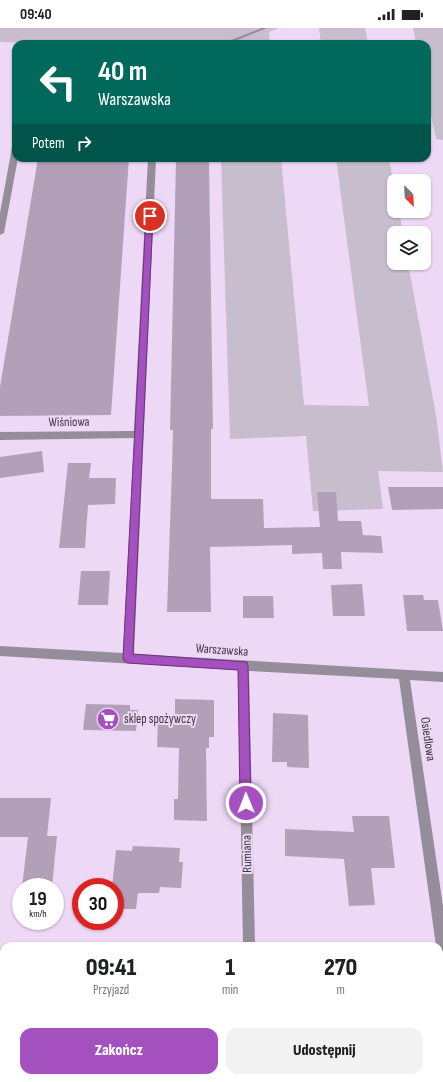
<!DOCTYPE html>
<html lang="pl">
<meta charset="utf-8">
<style>
body{margin:0;font-family:"Sofia Sans Condensed",sans-serif;background:#f2f2f2;color:#202124;height:100vh;display:flex;flex-direction:column;font-size:15px;white-space:nowrap}
*{box-sizing:border-box;margin:0}
p{font-size:13px;color:#757577}
.icon{flex:none;width:22px;height:22px;fill:none;stroke:currentColor;stroke-width:2;stroke-linecap:round;stroke-linejoin:round}
.map{position:relative;flex:1;overflow:hidden}
.panel{position:absolute;left:0px;top:914px;width:443px;height:140px;display:flex;flex-direction:column;background:#fff;border-radius:12px 12px 0 0;box-shadow:0 1px 3px #0004}
.panel>*{flex:none}
.hud{position:absolute;left:12px;top:12px;width:419px;height:122px;border-radius:12px;box-shadow:0 1px 3px #0004;background:#00695c;color:#fff;overflow:hidden}
.needle{width:26px;rotate:156deg}
.controls{position:absolute;left:387px;top:146px;display:grid;gap:8px}
.controls a{display:grid;place-items:center;width:44px;height:44px;border-radius:8px;background:#fff;box-shadow:0 1px 3px #0004;font-size:20px}
.speed{position:absolute;left:12px;top:850px;display:flex;gap:8px;font-size:20px;font-weight:700;text-align:center}
.speed>*{display:grid;place-content:center;width:52px;height:52px;border-radius:50%;background:#fff;box-shadow:0 1px 3px #0004;line-height:1}
.speed small{font-size:10px;font-weight:400}
.speed .limit{border:6px solid #d22;background:#fff;color:#111}
.pin{position:absolute;display:grid;place-items:center;width:34px;height:34px;color:#fff;margin:-17px;border:2px solid #fff;border-radius:50%;box-shadow:0 1px 4px #0007}
.me{position:absolute;width:44px;margin:-22px;rotate:359deg;stroke-linejoin:round;filter:drop-shadow(0 0 3px #0008)}
.turn{display:flex;align-items:center;gap:14px;height:84px;padding:0 20px;font-size:18px}
.turn .icon{width:52px;height:52px;stroke-width:2.5}
.turn b{display:block;font-size:28px;line-height:34px}
.then{display:flex;align-items:center;height:38px;padding:0 20px;background:#0003;gap:8px;font-size:15px}
.eta{display:flex;justify-content:space-evenly;align-items:center;height:68px;text-align:center}
.eta b{font-size:24px;font-weight:800;line-height:28px}
.primary-button{display:flex;gap:8px;margin-top:auto;padding:8px 20px}
.primary-button a{flex:1;height:46px;border-radius:12px;background:#a450bf;color:#fff;font-size:16px;font-weight:800;line-height:46px;text-align:center}
.primary-button a+a{background:#f2f2f2;color:#202124}
.status{display:flex;justify-content:space-between;align-items:center;height:28px;padding:0 20px;background:#fff;direction:ltr}
.status svg{height:11px;fill:currentColor}
.map>svg:first-child{display:block}
</style>
<div class="status"><b>09:40</b><svg viewBox="0 0 49 12"><path d="M0 12V9h3v3zM5 12V6h3v6zM10 12V3h3v9zM15 12V0h3v12zM26 1h20v11H26zM47 4h2v5h-2z"/></svg></div>
<div class="map">
<svg width="443" height="1054" viewBox="0 0 443 1054">
<rect width="100%" height="100%" fill="#edd8f5"/>
<path fill="#c8bdcd" d="M0 0H279L269 4 270 16H77L0 14Z
M319 0H365L368 16H321Z
M413 0H443V112L436 111 427 68V16H416Z
M221 130H281L304 377 369 378 336 130H389L394 158V183H399L403 205H394V235H408L436 387 443 444 378 443 383 481 313 483 306 408 230 411Z"/>
<g fill="none" stroke-linecap="round" stroke-linejoin="round">
<path fill="#99879f" fill-rule="evenodd" d="M262 0H267L227 16 224 15Z"/>
</g>
<path fill="#b2a0b9" d="M38 130H129L111 387 0 388V359Z
M176 132H209L213 401H211V471H263L264 500 320 499 317 464H336L338 493H361L363 507 381 508 383 525 341 524 342 541H323L322 525 292 526V517L210 519 211 584H167L172 439 173 402H170Z
M42 423 44 444 0 450V429Z
M68 435H91L89 450H116L115 476 88 477 85 520H59Z
M388 459H443V481L392 482Z
M81 543H110L108 577H78Z
M362 556 365 588H333L331 557Z
M403 567H423L424 572H438L443 603H407Z
M243 568H273L274 590H243Z
M175 671 214 672V709H209V720H206L207 793 174 792V771H178L179 720 157 719 158 691 175 690Z
M86 676 130 677V682H138L136 703 83 702Z
M273 685 308 687 309 740 287 739V734H272Z
M0 770H51L47 808H57L52 859H22L28 809H0Z
M352 788H389L395 840H371L375 877 349 878 344 831 285 828V801L354 804Z
M133 818 180 820 179 834H183L181 860 160 859 159 865H138L136 881H115V859H112L116 822 132 823Z"/>
<g fill="none" stroke-linecap="round" stroke-linejoin="round">
<path fill="#968d9a" fill-rule="evenodd" d="M16 117V130H18L4 205 0 207V185L12 119Z
M148 130H156L134 626 443 644V654L410 652 443 878V928L439 927V918H436L399 651 249 643 255 918H243L238 642 0 628V618L123 625 134 410 0 412V404L134 403Z
M245 1050H259V1054H245Z"/>
</g>
<path fill="#a450bf" stroke="#6b347c" d="M150 185 153 188 133 626 247 634 248 638 251 775 250 779 246 781 242 779 240 775 238 642 128 635 124 633 123 630 146 188Z"/>
<defs>
<g id="supermarket-disc" transform="scale(1.15)"><circle r="9.5" fill="#a450bf" stroke="#edd8f5"/><path d="M-6-5.5h2.5l.6 2H6L4.5 2H-2.5L-4.4-4H-6ZM-1.5 3.2a1.3 1.3 0 1 0 .1 0ZM3 3.2a1.3 1.3 0 1 0 .1 0Z" fill="#fff"/></g>
</defs>
<g fill-rule="evenodd">
<use href="#supermarket-disc" x="108" y="691"/>
</g>
<g text-anchor="middle" dominant-baseline="central" stroke-width="4" stroke-linejoin="round" paint-order="stroke">
<g font-size="13" fill="#3f3742" stroke="#edd8f5">
<text transform="translate(69 394) rotate(-1)">Wiśniowa</text>
<text transform="translate(222 622) rotate(4)">Warszawska</text>
<text transform="translate(428 711) rotate(82)">Osiedlowa</text>
<text transform="translate(247 826) rotate(-91)">Rumiana</text>
</g>
<g font-size="13" fill="#3f3742" stroke="#edd8f5" text-anchor="start">
<text x="124" y="691">sklep spożywczy</text>
</g>
</g>
</svg>
<div class="controls">
<a><svg class="needle" viewBox="-14 -14 28 28"><path d="M0-13l5 13h-10z" fill="#e53935"/><path d="M0 13l5-13h-10z" fill="#757577"/></svg></a>
<a><svg class="icon" aria-label="layers" viewBox="0 0 24 24"><path d="M12 4l9 5-9 5-9-5zM3 14l9 5 9-5"/></svg></a>
</div>
<div class="speed"><div>19<small>km/h</small></div><div class="limit">30</div></div>
<div class="pin" style="left:150px;top:188px;background:#d93025"><svg class="icon" aria-label="arrive" viewBox="0 0 24 24"><path d="M6 21V4h12l-3 4 3 4H6"/></svg></div>
<svg class="me" style="left:246px;top:775px" viewBox="-20 -20 40 40"><circle r="17" fill="#a450bf" stroke="#fff" stroke-width="3"/><path d="M0-11L8 9 0 5-8 9z" fill="#fff"/></svg>
<div class="hud">
<div class="turn"><svg class="icon" aria-label="left" viewBox="0 0 24 24"><path d="M17 20v-9H6M10 6l-5 5 5 5"/></svg><div><b>40 m</b>Warszawska</div></div>
<div class="then">Potem<svg class="icon" aria-label="right" viewBox="0 0 24 24"><path d="M7 20v-9h11M14 6l5 5-5 5"/></svg></div>
</div>
<section class="panel">
<div class="eta">
<div><b>09:41</b><p>Przyjazd</p></div>
<div><b>1</b><p>min</p></div>
<div><b>270</b><p>m</p></div>
</div>
<div class="primary-button"><a>Zakończ</a><a>Udostępnij</a></div>
</section>
</div>
